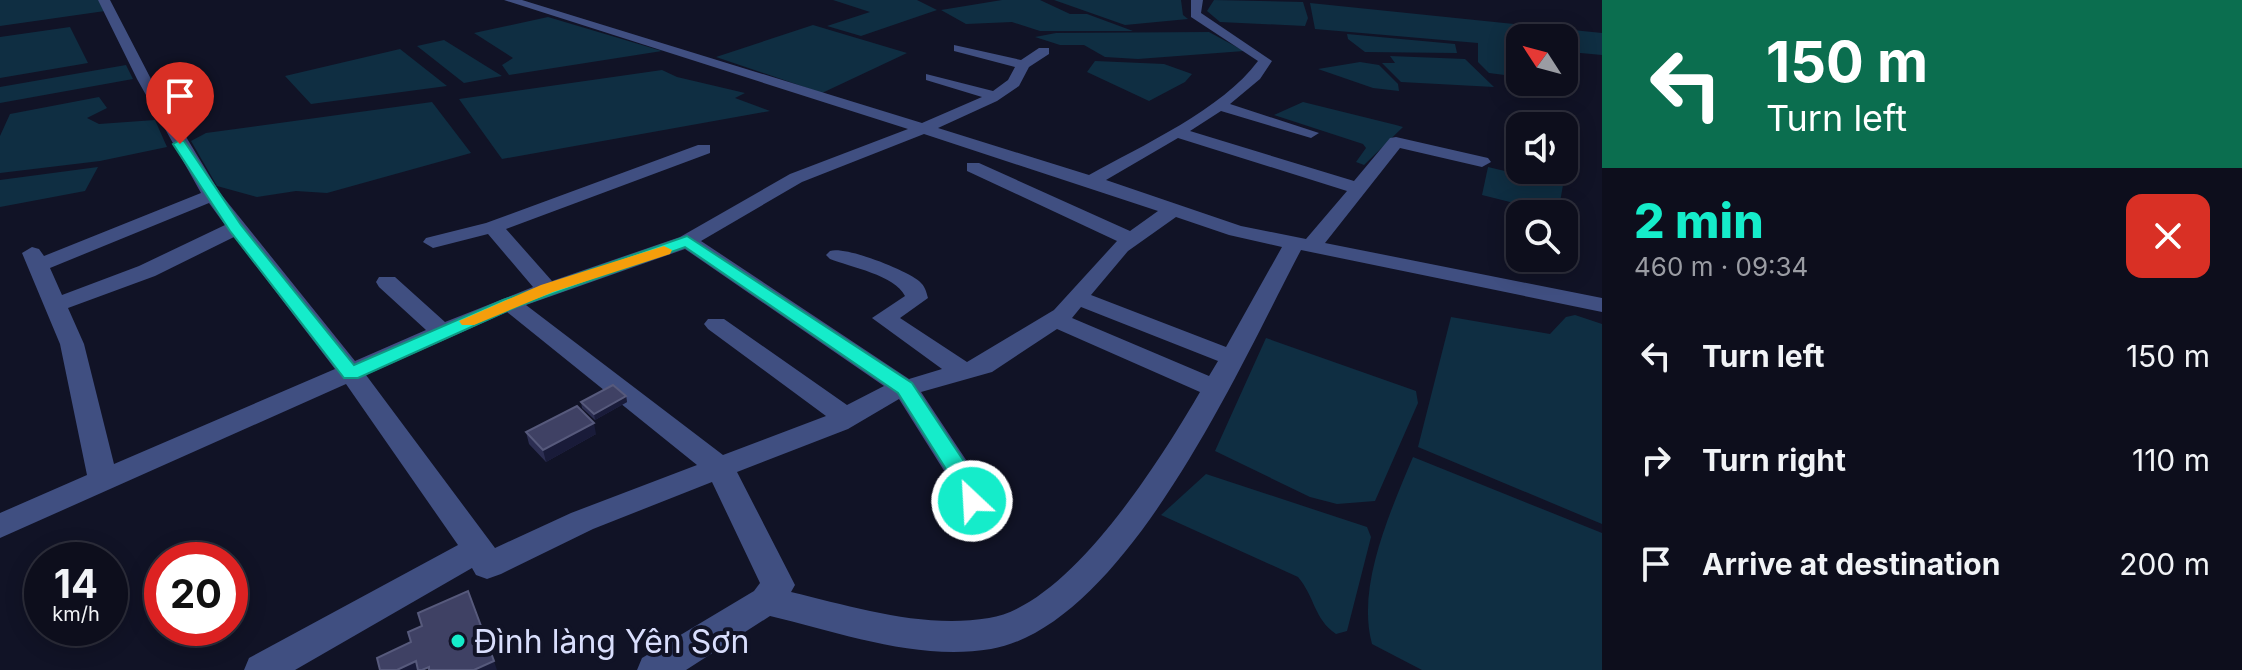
<!DOCTYPE html>
<meta charset="utf-8">
<style>
body{margin:0;font-family:Inter,sans-serif;background:#161725;color:#f1f3f6;height:100vh;display:flex;flex-direction:column;font-size:30px;white-space:nowrap}
*{box-sizing:border-box;margin:0}
p{font-size:26px;color:#9a9ca3}
.icon{flex:none;width:44px;height:44px;fill:none;stroke:currentColor;stroke-width:2;stroke-linecap:round;stroke-linejoin:round}
.map{position:relative;flex:1;overflow:hidden}
.sheet{display:flex;flex-direction:column;background:#0d0e1c;width:640px}
.sheet>*{flex:none}
.top-card{background:#0b6e4f;color:#fff;overflow:hidden}
.needle{width:52px;rotate:306deg}
.tools{position:absolute;left:1506px;top:24px;display:grid;gap:16px}
.tools a{display:grid;place-items:center;width:72px;height:72px;border-radius:16px;background:#0d0e1c;box-shadow:0 4px 20px #0003,0 0 0 2px #2d2e3b;font-size:40px}
.speed{position:absolute;left:24px;top:542px;display:flex;gap:16px;font-size:40px;font-weight:700;text-align:center}
.speed>*{display:grid;place-content:center;width:104px;height:104px;border-radius:50%;background:#0d0e1c;box-shadow:0 4px 20px #0003,0 0 0 2px #2d2e3b;line-height:1}
.speed small{font-size:20px;font-weight:400}
.speed .limit{border:12px solid #d22;background:#fff;color:#111}
.pin{position:absolute;display:grid;place-items:center;width:68px;height:68px;color:#fff;margin:-82px -34px;border-radius:50% 50% 50% 0;rotate:-45deg;box-shadow:0 0 8px #0007}
.pin .icon{rotate:45deg}
.me{position:absolute;width:88px;margin:-44px;rotate:335deg;stroke-linejoin:round;filter:drop-shadow(0 0 6px #0008)}
.turn{display:flex;align-items:center;gap:28px;height:168px;padding:0 32px;font-size:36px}
.turn .icon{width:104px;height:104px;stroke-width:2.5}
.turn b{display:block;font-size:56px;line-height:68px}
.round{display:grid;place-items:center;flex:none;width:84px;height:84px;border-radius:16px;background:#161725}
.head{display:flex;align-items:center;justify-content:space-between;height:136px;padding:0 32px}
h1{font-size:48px;font-weight:800;line-height:60px;color:#15ecca}
ul{padding:0;list-style:none}
li{display:flex;align-items:center;gap:24px;height:104px;padding:0 32px}
li div{flex:1}
li b{display:block;font-size:30px}
li em{font-style:normal}
main{display:flex;flex:1;min-height:0}
.map>svg:first-child{display:block}
</style>
<main>
<div class="map">
<svg width="1602" height="670" viewBox="0 0 1602 670">
<rect width="100%" height="100%" fill="#111326"/>
<path fill="#0f2e42" d="M0 0H100L105 11 0 26Z
M833 0H917L937 10 861 36 827 26 870 12Z
M1002 0H1040L1070 14H1087L1133 31H1040L1012 22 966 24 941 10Z
M1054 0H1181L1183 15 1188 19 1125 25Z
M1214 0 1303 2 1308 18 1305 26 1220 22 1207 11Z
M1310 3 1602 33V55L1570 52 1567 97 1554 95 1548 82H1564V38H1520V77L1489 73 1478 62V43L1315 29Z
M548 17 662 51 509 75 502 65 513 58 474 33Z
M813 25 907 53 822 93 716 57Z
M70 27 88 63 0 78V37Z
M1209 32 1244 51 1138 59 1105 57 1084 45H1060L1035 37 1056 33Z
M1347 34 1455 44 1457 53 1365 52 1348 39Z
M444 40 502 76 464 83 417 46Z
M400 49 447 86 311 104 285 76Z
M1390 56 1465 59 1494 87 1401 82 1382 63H1395Z
M1095 61 1164 64 1192 74 1185 82 1149 101 1087 72Z
M1360 62 1379 65 1398 84 1399 91 1373 88 1318 69Z
M126 65 133 79 0 103V87Z
M662 70 677 77 745 93 735 98 770 111 502 159 459 99Z
M99 97 107 108 87 118 99 124 155 120 167 147 100 161 0 173V136L10 114Z
M432 102 471 153 327 193 296 191 257 197 217 186 191 141 206 133Z
M1303 102 1396 125 1403 127 1364 165 1356 162 1366 148 1363 144 1274 115Z
M98 167 85 191 0 207V180Z
M1488 167 1563 185 1558 214 1482 195Z
M1575 315 1602 324V524L1418 447 1451 317 1550 334 1566 317Z
M1266 338 1416 391 1418 403 1375 501 1337 504 1310 497 1215 451Z
M1413 457 1602 533V670H1422L1372 644C1356 586 1391 510 1413 457Z
M1206 474 1367 527 1371 537 1347 631 1336 634C1314 619 1315 597 1298 577L1161 515Z"/>
<g fill="none" stroke-linecap="round" stroke-linejoin="round">
<path fill="#404f81" fill-rule="evenodd" d="M98 0H110L151 79 220 193 355 361 426 330 379 287 376 282 379 277H395L445 322 533 287 488 234 433 248 423 242 426 238 486 223 698 145H710V153L506 229 552 281 680 237 790 174 908 129 504 0H522L922 123 982 97 926 80V74L993 91 1008 80 1015 67 954 51V45L1021 60 1039 48H1049V54L1029 67 1019 86 997 101 938 128 1089 175C1141 146 1223 109 1258 61L1191 17V0H1203L1201 13 1272 61 1260 79 1230 104 1319 133 1311 138 1221 111 1190 131 1354 181 1390 138 1396 137 1488 158 1491 162 1482 167 1400 148 1325 243 1602 298V312L1301 250C1242 361 1127 625 991 649 917 661 841 633 770 616L686 670H637L642 658 754 591 760 583 712 482 593 529 501 574 487 579 476 575 472 568 295 670H244L249 658 458 545 346 384 0 538V513L87 475 60 344 22 253 32 247 39 249 44 256 201 193 137 79ZM924 134 1158 211 1130 231 979 163H967V171L1117 241 1054 310 967 362 900 318 928 298C926 291 925 286 919 281 906 270 846 246 830 251L826 255 830 259C850 267 895 275 905 296L872 318 942 369 909 379 701 241 802 182ZM1178 138 1347 191 1306 239 1241 226 1106 180ZM209 203 225 225 139 266 62 295 50 268ZM1176 217 1229 235 1282 247 1226 347 1091 295 1128 251ZM234 237 335 369 114 464 84 344 68 308 155 276ZM685 249 884 386 847 405 724 319H708L704 324 708 329 826 416 723 455 526 305ZM1081 307 1218 361 1209 376 1072 318ZM507 312 697 465 571 513 495 548 366 375ZM1057 329 1200 392C1161 459 1070 605 989 618 923 629 854 607 791 592L795 585 737 472 848 429 899 399 953 485 965 526 976 530 987 526 991 518 982 484 921 392 992 372Z"/>
</g>
<path fill="#2c2e52" d="M626 396 627 402 595 420 582 408 581 402Z
M526 432 596 434 546 462 529 444Z"/>
<path fill="#191b39" d="M626 396 627 402 595 420 594 414Z
M594 423 596 434 546 462 543 450Z
M416 661 420 670H397Z
M494 661 497 670H474Z"/>
<path fill="#3f4164" stroke="#575a7c" stroke-width="2" d="M613 385 626 396 594 414 581 402Z
M577 406 594 423 543 450 526 432Z
M468 591 494 661 474 670H429V667L422 670H418L416 661 397 670H380L377 658 411 642 408 632 422 626 418 613Z"/>
<path fill="#15ecca" stroke="#0e9983" stroke-width="2" d="M180 140 184 141 241 225 354 365 503 300 687 236 912 383 975 478 983 501 980 507H964L956 485 898 393 685 247 516 307 358 378H344L230 231 173 144Z"/>
<path fill="#f59e0b" d="M664 246 672 250 670 254 553 292 474 325H462L459 321 541 285Z"/>
<circle fill="#15ecca" stroke="#111326" stroke-width="3" cx="458" cy="641" r="8"/>
<g text-anchor="middle" dominant-baseline="central" stroke-width="8" stroke-linejoin="round" paint-order="stroke">
<g font-size="32" fill="#d9defc" stroke="#111326" text-anchor="start">
<text x="474" y="641">Đình làng Yên Sơn</text>
</g>
</g>
</svg>
<div class="tools">
<a><svg class="needle" viewBox="-14 -14 28 28"><path d="M0-13l5 13h-10z" fill="#e53935"/><path d="M0 13l5-13h-10z" fill="#9a9ca3"/></svg></a>
<a><svg class="icon" aria-label="sound" viewBox="0 0 24 24"><path d="M4 9h4l5-4v14l-5-4H4zM17 9q2 3 0 6"/></svg></a>
<a><svg class="icon" aria-label="search" viewBox="0 0 24 24"><circle cx="10" cy="10" r="6"/><path d="M15 15l6 6"/></svg></a>
</div>
<div class="speed"><div>14<small>km/h</small></div><div class="limit">20</div></div>
<div class="pin" style="left:180px;top:144px;background:#d93025"><svg class="icon" aria-label="arrive" viewBox="0 0 24 24"><path d="M6 21V4h12l-3 4 3 4H6"/></svg></div>
<svg class="me" style="left:972px;top:501px" viewBox="-20 -20 40 40"><circle r="17" fill="#15ecca" stroke="#fff" stroke-width="3"/><path d="M0-11L8 9 0 5-8 9z" fill="#fff"/></svg>
</div>
<section class="sheet">
<div class="top-card">
<div class="turn"><svg class="icon" aria-label="left" viewBox="0 0 24 24"><path d="M17 20v-9H6M10 6l-5 5 5 5"/></svg><div><b>150 m</b>Turn left</div></div>
</div>
<div class="head"><div><h1>2 min</h1><p>460 m · 09:34</p></div><a class="round" style="background:#d93025;color:#fff"><svg class="icon" aria-label="close" viewBox="0 0 24 24"><path d="M6 6l12 12M18 6L6 18"/></svg></a></div>
<ul>
<li><svg class="icon" aria-label="left" viewBox="0 0 24 24"><path d="M17 20v-9H6M10 6l-5 5 5 5"/></svg><div><b>Turn left</b></div><em>150 m</em></li>
<li><svg class="icon" aria-label="right" viewBox="0 0 24 24"><path d="M7 20v-9h11M14 6l5 5-5 5"/></svg><div><b>Turn right</b></div><em>110 m</em></li>
<li><svg class="icon" aria-label="arrive" viewBox="0 0 24 24"><path d="M6 21V4h12l-3 4 3 4H6"/></svg><div><b>Arrive at destination</b></div><em>200 m</em></li>
</ul>
</section>
</main>
